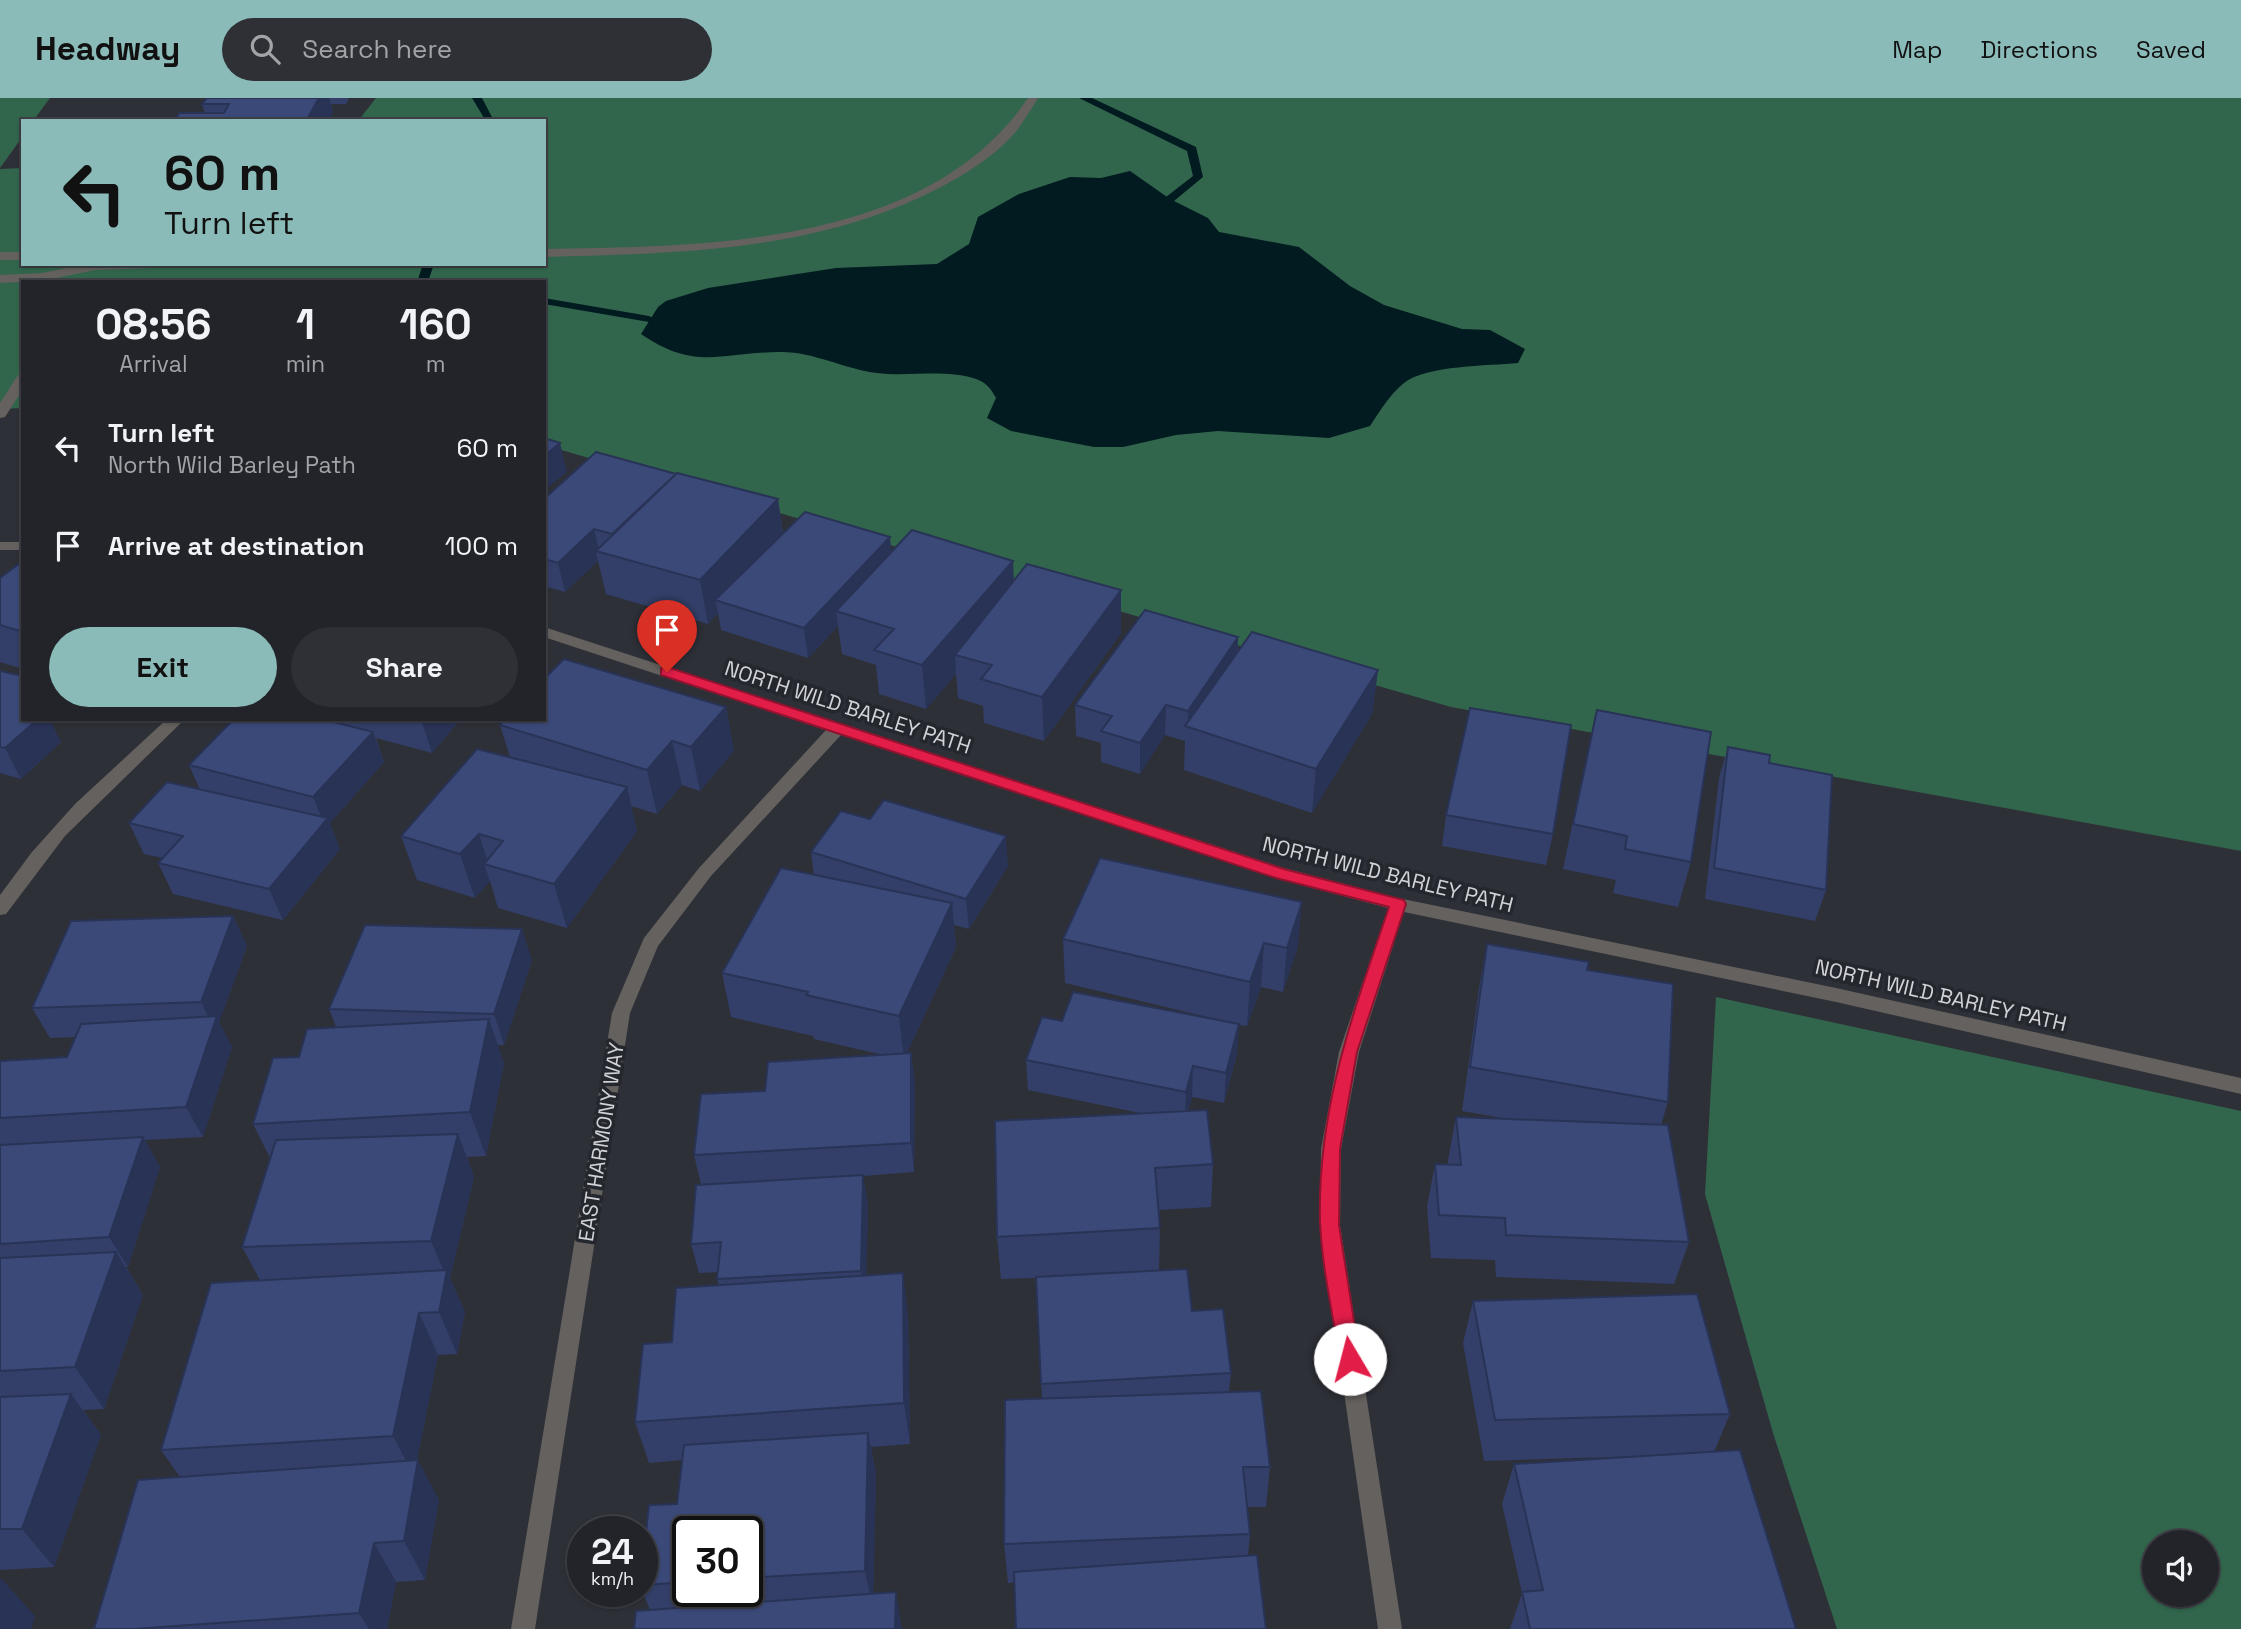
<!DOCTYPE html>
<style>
body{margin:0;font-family:"Space Grotesk",sans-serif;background:#2e3036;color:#f1f3f6;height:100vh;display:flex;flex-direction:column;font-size:26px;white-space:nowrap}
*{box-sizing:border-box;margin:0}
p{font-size:23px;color:#a2a4a8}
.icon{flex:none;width:38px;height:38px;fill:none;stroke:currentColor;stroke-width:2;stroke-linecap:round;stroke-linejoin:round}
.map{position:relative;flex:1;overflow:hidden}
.sheet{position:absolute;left:21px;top:182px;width:525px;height:441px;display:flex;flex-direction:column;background:#22242a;border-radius:0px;box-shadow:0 2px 5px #0004,0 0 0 2px #3f4147}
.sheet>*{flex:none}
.banner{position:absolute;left:21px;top:21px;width:525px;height:147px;border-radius:0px;box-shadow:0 2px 5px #0004,0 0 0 2px #3f4147;background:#8bbbb9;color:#111;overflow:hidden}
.buttons{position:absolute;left:2142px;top:1432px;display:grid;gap:14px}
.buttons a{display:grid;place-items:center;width:77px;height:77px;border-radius:50%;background:#22242a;box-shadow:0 2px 5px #0004,0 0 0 2px #3f4147;font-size:35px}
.speed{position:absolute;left:567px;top:1418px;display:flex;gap:14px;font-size:35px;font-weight:700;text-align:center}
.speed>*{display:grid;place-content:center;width:91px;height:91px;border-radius:50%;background:#22242a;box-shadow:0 2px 5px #0004,0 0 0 2px #3f4147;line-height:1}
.speed small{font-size:18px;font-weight:400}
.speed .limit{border:4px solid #111;border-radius:10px;background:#fff;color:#111}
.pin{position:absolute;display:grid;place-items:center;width:60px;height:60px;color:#fff;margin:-72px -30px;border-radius:50% 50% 50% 0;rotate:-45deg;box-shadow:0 0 7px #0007}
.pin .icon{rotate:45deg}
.me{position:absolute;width:77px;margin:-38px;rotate:352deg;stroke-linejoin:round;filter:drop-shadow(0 0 5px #0008)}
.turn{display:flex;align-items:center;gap:24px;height:147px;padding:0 28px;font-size:32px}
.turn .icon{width:91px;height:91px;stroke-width:2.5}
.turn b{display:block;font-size:49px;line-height:60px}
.eta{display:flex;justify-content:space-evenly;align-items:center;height:119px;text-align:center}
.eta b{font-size:42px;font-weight:700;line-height:49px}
.primary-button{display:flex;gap:14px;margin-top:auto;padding:14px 28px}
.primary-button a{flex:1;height:80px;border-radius:42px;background:#8bbbb9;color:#111;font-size:28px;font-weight:700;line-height:80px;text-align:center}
.primary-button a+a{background:#2e3036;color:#f1f3f6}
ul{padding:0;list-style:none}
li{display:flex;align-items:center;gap:21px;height:98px;padding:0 28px}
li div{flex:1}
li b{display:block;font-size:26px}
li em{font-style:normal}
header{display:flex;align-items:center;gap:42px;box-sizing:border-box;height:98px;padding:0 35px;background:#8bbbb9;color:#111}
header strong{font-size:33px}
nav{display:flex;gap:38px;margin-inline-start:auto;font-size:24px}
.search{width:490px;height:63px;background:#2e3036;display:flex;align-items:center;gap:18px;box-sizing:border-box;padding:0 24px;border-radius:38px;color:#a2a4a8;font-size:26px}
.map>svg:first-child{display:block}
</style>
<header>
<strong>Headway</strong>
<div class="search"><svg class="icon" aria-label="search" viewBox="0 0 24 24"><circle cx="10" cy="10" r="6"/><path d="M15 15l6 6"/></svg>Search here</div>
<nav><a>Map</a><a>Directions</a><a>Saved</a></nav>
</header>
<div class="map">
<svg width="2241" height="1531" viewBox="0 0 2241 1531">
<rect width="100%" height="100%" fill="#2e3038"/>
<path fill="#31664c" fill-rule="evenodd" d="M0 0H50L33 23H23V38L0 70Z
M376 0H2241V753L1451 609 544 347V184H23V310L0 311V71L23 70V166H544V23H358Z
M1716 899 2241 1013V1531H1837L1773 1335 1705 1096ZM2154 1444H2207V1496H2154Z"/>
<path fill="#021b20" d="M1130 73 1170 101 1208 120 1219 134 1299 149 1350 188 1384 207 1462 231 1490 232 1525 251 1518 265C1488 268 1427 267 1404 285 1390 296 1380 313 1370 328L1329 340 1218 333 1176 337 1123 349H1094L1011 333 987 320 996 300C990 289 986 284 973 280 943 271 908 279 877 275 844 271 812 253 779 254 720 255 695 273 641 236L658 209 666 203 708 190 836 170 937 166 969 146 978 119 1019 96 1070 79 1101 80Z"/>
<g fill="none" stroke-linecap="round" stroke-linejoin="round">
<path fill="#021b20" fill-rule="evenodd" d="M472 0H482L494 23H481L484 20Z
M1079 0H1092L1196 49 1203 79 1174 103H1166V99L1193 78 1187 53Z
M423 166H434L428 184H417Z
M544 200 649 218 655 221 649 224 544 206Z"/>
<path fill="#64615e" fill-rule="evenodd" d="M1028 0H1038C1032 10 1025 21 1018 31 997 57 966 76 937 91 814 154 680 155 544 159V151C705 148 927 149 1028 0Z
M0 154H23V162H0Z
M86 166H161L155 170 95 172 42 183 0 185V177L42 175Z
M23 276V291L5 319 0 320V305L18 277Z
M0 444H23V452H0Z
M544 529 1284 770 1398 800 1836 890 2241 980V996L1836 904 1404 814 1359 954 1341 1051 1340 1127 1402 1531H1378L1320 1127 1321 1051 1339 954 1388 810 1275 780 841 637 711 778 658 848 630 915 535 1531H511L612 915 644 840 699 770 826 632 544 539Z
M167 621H185L65 738 6 816 0 817V797L32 754 75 706Z"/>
</g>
<path fill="#333f68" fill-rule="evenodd" d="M207 0H349L346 6H331L333 14 328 23H175L205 15 202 6Z
M676 376 778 401 783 435 891 454 1014 482 1121 492V535L1044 643 984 625 983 608 958 600 956 576 926 611 879 596 876 567 842 556 838 528 808 560 721 532 718 515 708 526 606 496 598 463 565 494 544 488V401Z
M23 463V571L0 564V480Z
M1238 539V555L1378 572 1372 616 1312 715 1184 672 1185 643 1165 637 1140 676 1101 664V645L1076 638 1075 607Z
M0 573 51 625 61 644 21 681 0 675Z
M726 609 734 653 700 693 682 687 657 716 631 708 637 733 567 830 498 810 490 783 475 800 417 782 401 738 510 659 500 627Z
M234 621H461L432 655 376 640 384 664 330 725 340 751 283 822 173 796 158 765 163 760 144 756 129 725 200 692 189 667Z
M1728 649 1769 665 1826 792 1815 823 1705 801 1719 680Z
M1587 656 1691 764 1678 809 1613 795 1616 782 1563 771Z
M1446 717 1553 736 1546 767 1442 748Z
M811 754 1008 768 969 831 954 827 956 849 907 955H911L915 985 914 1074 863 1078 868 1106 866 1177 908 1217 910 1346 871 1349 876 1376 873 1496 650 1512 642 1492V1471L677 1406 682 1362 649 1365 635 1324 672 1244 719 1187 717 1181 718 1174 699 1175 691 1146 701 1086 694 1057 765 993 883 957 814 941 813 938 731 919 722 875 814 777ZM688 1433H747V1493H688Z
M1100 760 1298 848 1283 894 1261 889 1247 928 1239 927 1237 956 1224 1005 1192 999 1188 1013 1213 1066 1211 1109 1159 1112 1160 1130 1159 1173 1192 1213 1231 1275 1229 1294 1270 1369 1266 1409H1247L1250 1436 1248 1458 1008 1485 1004 1446 1042 1301 1036 1180 1001 1181 997 1139 1140 1015 1028 992 1026 962 1062 923H1224L1065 885 1063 841Z
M233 818 247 848 219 924 232 949 203 1039 145 1042 160 1069 128 1169H126L143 1197 104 1311 83 1312 101 1337 54 1469 0 1472V963L67 959 76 939 50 940 32 910Z
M1487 846 1587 872 1668 1004 1661 1027 1689 1144 1674 1186 1496 1179 1495 1162 1431 1160 1427 1109 1435 1066H1448V1062L1456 1019 1508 1021 1462 1013 1479 890Z
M532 862 504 947H497L504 965 486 1058 467 1059 474 1079 450 1180 465 1214 457 1256 438 1257 417 1362 439 1402 425 1482 396 1484 387 1531H94L180 1379 161 1352 260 1182 242 1149 270 1060 253 1026 299 959 336 929 329 911Z
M1473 1203 1730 1316 1714 1354 1796 1531H1510L1522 1495 1502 1406 1514 1366 1639 1358 1484 1363 1463 1245Z"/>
<path fill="#293355" d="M319 0H329L333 14 328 23H306Z
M560 345 567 374 544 393V358Z
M778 401 784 444 715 502 718 515 708 526 700 482Z
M594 431 599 453H596L598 463 565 494 558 465Z
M890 439 893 469 836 513 838 528 808 560 804 530Z
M1013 463 1015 506 955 557 956 576 926 611 922 567Z
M1121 492V535L1044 643 1042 599Z
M1238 539 1237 569 1188 629V613Z
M1378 572 1372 616 1312 715 1316 671Z
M1166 607 1165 637 1140 676V645Z
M726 609 734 653 700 693 691 649Z
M28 621H55L51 625 61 644 21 681 5 650Z
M421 621H461L432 655Z
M373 634 384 664 330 725 340 751 283 822 269 791 324 725 313 699Z
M672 643 682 687 657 716 647 672Z
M627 689 637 733 567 830 554 786Z
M479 736 489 768 484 766 490 783 475 800 460 756Z
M1006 738 1008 768 969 831 966 801Z
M1302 804 1298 848 1283 894 1287 850Z
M952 805 956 849 904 961 899 918Z
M233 818 247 848 219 924 232 949 203 1039 186 1009 213 929 201 904Z
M522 831 532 862 504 947 494 916Z
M1264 845 1261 889 1247 928 1250 884Z
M489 921 504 965 486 1058 470 1014Z
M1239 926 1237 956 1224 1005 1226 975Z
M911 955 915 985 914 1074 911 1045Z
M1193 968 1192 999 1185 1024 1186 994Z
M458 1036 474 1079 450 1180 465 1214 457 1256 439 1214 446 1178 431 1143Z
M143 1039 160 1069 128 1169 109 1139Z
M863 1077 868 1106 866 1202 861 1173Z
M116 1154 143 1197 104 1311 75 1269Z
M903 1175 908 1217 910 1346 904 1305Z
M419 1215 438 1257 414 1378 393 1338Z
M71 1296 101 1337 54 1469 22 1431Z
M868 1335 876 1376 873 1511 865 1473Z
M418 1362 439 1402 425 1482 404 1443Z
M374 1445 396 1484 387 1531H369L359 1515Z
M1 1480 35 1518 31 1531H0V1484Z
M896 1494 902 1531H895Z"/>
<path fill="#3b4979" stroke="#293355" stroke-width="2" d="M207 0H319L306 23H175L179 15H224L229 6H202Z
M544 340 560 345 544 358Z
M596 354 676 376 612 436 594 431 558 465 544 461V401Z
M677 375 778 401 700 482 596 453Z
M805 414 890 439 804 530 715 502Z
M912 432 1013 463 922 567 874 552 894 531 836 513Z
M23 463V534L0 527V480Z
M1027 466 1121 492 1042 599 981 581 992 567 955 557Z
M1145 512 1238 539 1188 613 1166 607 1140 645 1101 633 1112 618 1075 607Z
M1252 534 1378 572 1316 671 1185 628Z
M564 561 726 609 691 649 672 643 647 672 500 627 505 621H544V581Z
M0 573 23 578V606L21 608H23V621H38L5 650 0 649Z
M1470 610 1571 627 1553 736 1446 717Z
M1597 612 1711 634 1691 764 1625 751 1627 738 1573 726Z
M234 621H322L373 634 313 699 189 667Z
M1728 649 1770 657 1769 665 1832 677 1826 792 1714 770Z
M477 651 627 689 554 786 484 766 503 743 479 736 460 756 401 738Z
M167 684 328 720 269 791 158 765 183 738 129 725Z
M884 702 1006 738 966 801 811 754 841 713 870 721Z
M1100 760 1302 804 1287 850 1264 845 1250 884 1063 841Z
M781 770 952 805 899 918 806 897 808 894 722 875Z
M233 818 201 904 32 910 71 823Z
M365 827 522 831 494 916 329 911Z
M1487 846 1589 864 1587 872 1673 886 1668 1004 1470 969Z
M1073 894 1239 926 1226 975 1193 968 1186 994 1026 962 1042 919 1062 923Z
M217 918 186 1009 0 1020V963L67 959 81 926Z
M489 921 470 1014 253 1026 273 960 299 959 307 931Z
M911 955V1045L694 1057 701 996 765 993 768 964Z
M1207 1012 1213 1066 1155 1070 1160 1130 997 1139 995 1023Z
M1456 1019 1668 1027 1689 1144 1506 1137 1505 1120 1439 1117 1435 1066 1461 1067Z
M458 1036 431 1143 242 1149 276 1042Z
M143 1039 109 1139 0 1146V1047Z
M863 1077 861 1173 717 1181 721 1144 691 1146 696 1087Z
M116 1154 75 1269 0 1273V1160Z
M1187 1171 1192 1213 1223 1211 1231 1275 1041 1286 1036 1179Z
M447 1172 439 1214 419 1215 393 1338 161 1352 211 1185Z
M903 1175 904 1305 635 1324 643 1246 672 1244 676 1190Z
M1697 1196 1730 1316 1495 1322 1473 1203Z
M1261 1293 1270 1369H1243L1250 1436 1004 1446 1005 1302Z
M71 1296 22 1431H0V1299Z
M868 1335 865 1473 747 1480V1433H688V1484L642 1487V1471L649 1407 677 1406 684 1347Z
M1740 1352 1796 1531H1530L1522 1494 1543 1492 1514 1366Z
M418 1362 404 1443 374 1445 359 1515 133 1531H94L138 1382Z
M1257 1457 1266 1531H1016L1014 1474Z
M896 1494 895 1531H634L636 1513Z"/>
<path fill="#e11d48" stroke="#92132f" stroke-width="2" d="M667 569 1284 771 1404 802 1406 806 1357 954 1340 1051 1339 1127 1360 1261 1357 1268 1350 1270 1343 1268 1340 1261C1333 1217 1322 1170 1320 1124 1317 1010 1353 916 1389 809L1276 780 661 577V570Z"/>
<g text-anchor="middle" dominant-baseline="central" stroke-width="7" stroke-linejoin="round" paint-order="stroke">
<g font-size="21" fill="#d1d3d8" stroke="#24272e">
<text transform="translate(848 609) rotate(18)">NORTH WILD BARLEY PATH</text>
<text transform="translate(1388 776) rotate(14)">NORTH WILD BARLEY PATH</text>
<text transform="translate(1941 897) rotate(13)">NORTH WILD BARLEY PATH</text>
<text transform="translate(601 1044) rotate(-81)">EAST HARMONY WAY</text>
</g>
</g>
</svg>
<div class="buttons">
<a><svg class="icon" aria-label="sound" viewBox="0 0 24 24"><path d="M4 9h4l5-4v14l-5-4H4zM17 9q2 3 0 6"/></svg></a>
</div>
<div class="speed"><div>24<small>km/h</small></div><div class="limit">30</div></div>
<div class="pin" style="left:667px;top:574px;background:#d93025"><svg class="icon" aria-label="arrive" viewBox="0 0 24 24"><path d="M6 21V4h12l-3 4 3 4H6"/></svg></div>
<svg class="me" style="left:1350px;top:1261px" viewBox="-20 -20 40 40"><circle r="19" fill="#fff"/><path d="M0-13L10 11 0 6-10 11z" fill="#e11d48"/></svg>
<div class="banner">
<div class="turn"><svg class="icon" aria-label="left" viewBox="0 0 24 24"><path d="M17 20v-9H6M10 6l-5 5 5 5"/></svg><div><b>60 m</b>Turn left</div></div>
</div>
<section class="sheet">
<div class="eta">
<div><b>08:56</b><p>Arrival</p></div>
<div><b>1</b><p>min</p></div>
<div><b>160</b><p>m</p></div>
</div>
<ul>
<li><svg class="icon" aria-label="left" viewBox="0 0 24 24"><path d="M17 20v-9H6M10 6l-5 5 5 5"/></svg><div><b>Turn left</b><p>North Wild Barley Path</p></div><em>60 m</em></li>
<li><svg class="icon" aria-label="arrive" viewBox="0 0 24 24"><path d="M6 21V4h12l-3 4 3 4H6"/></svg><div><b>Arrive at destination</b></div><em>100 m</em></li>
</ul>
<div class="primary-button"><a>Exit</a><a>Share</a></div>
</section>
</div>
